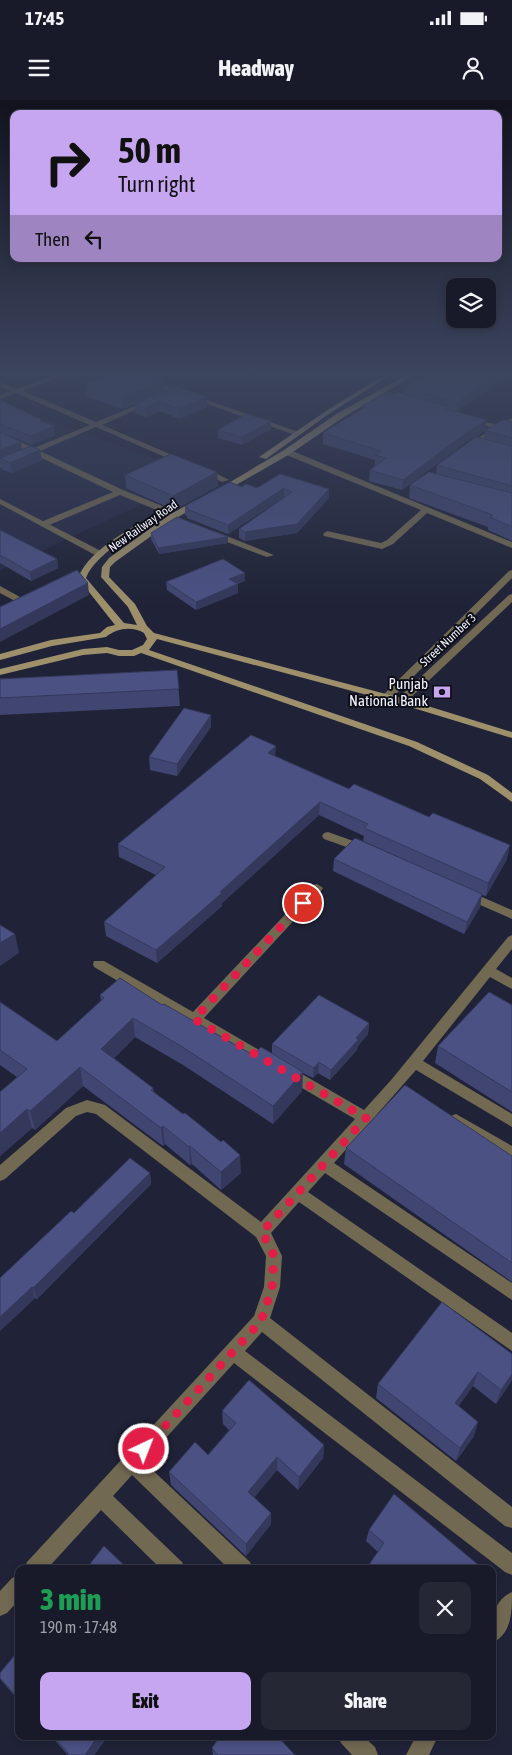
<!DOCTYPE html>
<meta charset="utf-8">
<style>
body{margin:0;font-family:"Asap Condensed",sans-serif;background:#252735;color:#f1f3f6;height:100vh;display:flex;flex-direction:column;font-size:19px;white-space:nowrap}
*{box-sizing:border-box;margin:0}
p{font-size:16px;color:#9fa1a8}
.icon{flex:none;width:28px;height:28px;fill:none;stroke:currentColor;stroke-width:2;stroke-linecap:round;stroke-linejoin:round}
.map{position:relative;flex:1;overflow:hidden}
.side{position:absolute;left:15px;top:1465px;width:481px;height:175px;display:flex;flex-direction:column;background:#181a29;border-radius:10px;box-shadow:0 2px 8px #0003,0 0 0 1px #363846}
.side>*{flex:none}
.guide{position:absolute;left:10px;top:10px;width:492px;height:152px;border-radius:10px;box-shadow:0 2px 8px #0003,0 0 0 1px #363846;background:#c6a6f0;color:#111;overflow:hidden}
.fabs{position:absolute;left:446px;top:178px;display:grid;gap:10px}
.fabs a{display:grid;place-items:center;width:50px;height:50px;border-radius:10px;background:#181a29;box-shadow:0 2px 8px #0003,0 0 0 1px #363846;font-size:25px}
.pin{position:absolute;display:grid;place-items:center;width:42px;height:42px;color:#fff;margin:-21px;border:2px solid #fff;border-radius:50%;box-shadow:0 1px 5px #0007}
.me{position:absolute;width:55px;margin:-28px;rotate:43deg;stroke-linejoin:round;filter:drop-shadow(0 0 4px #0008)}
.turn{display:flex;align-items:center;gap:18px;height:105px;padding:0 25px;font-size:22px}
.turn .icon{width:65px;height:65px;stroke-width:2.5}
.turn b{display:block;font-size:35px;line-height:42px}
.then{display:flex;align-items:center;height:48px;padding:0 25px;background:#0003;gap:10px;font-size:19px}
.round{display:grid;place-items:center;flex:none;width:52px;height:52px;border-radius:10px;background:#252735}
.summary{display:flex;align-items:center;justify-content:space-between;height:85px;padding:0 25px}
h1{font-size:30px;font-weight:800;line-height:38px;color:#1e9e55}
.primary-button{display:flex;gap:10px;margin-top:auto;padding:10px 25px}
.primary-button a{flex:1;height:58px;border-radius:10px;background:#c6a6f0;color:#111;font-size:20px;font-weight:800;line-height:58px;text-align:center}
.primary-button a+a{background:#252735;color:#f1f3f6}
.status{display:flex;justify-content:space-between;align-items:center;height:35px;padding:0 25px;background:#181a29;direction:ltr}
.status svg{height:14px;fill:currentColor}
header{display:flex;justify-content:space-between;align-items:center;height:65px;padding:0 25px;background:#181a29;font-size:22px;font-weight:800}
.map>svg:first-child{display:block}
</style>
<div class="status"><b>17:45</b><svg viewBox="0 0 49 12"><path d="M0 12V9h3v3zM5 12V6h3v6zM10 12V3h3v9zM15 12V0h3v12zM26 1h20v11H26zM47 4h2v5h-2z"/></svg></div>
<header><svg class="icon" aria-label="menu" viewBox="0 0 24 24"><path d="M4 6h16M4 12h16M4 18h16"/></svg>Headway<svg class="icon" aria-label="person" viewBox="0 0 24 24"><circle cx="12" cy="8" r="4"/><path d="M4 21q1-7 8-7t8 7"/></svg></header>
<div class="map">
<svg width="512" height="1655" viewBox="0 0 512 1655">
<rect width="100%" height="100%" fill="#202337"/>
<path fill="#272b45" d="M0 303 203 376 0 470Z"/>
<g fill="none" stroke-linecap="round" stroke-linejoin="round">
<path fill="#726952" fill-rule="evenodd" d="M55 275H64L23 291 96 322 147 301H151V303L102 325 186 361 179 363 96 327 40 351 123 390 170 409V413H164L120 395 47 426H41V422L113 392 33 354 0 367V362L27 351 0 338V333L34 348 90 325 16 293 0 299V295L10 291 0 286V282L17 289Z
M125 275H134L302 333 295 335Z
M469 318 499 325 512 318V323L506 327 512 329V333L501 330 471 350H465V346L494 328 469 322Z
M284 350H290L512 442V448L427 413 393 444 382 449 324 436 323 434 327 431 381 443 387 440 421 410 284 354Z
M200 368H206L229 380 222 382 200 372Z
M211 432H217L274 455 267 457 211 436Z
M512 470V478L391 599H383V595L509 471Z
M0 486 20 497 22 499 17 502 0 493Z
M512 494V502L405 603H397V599L509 495Z
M328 732 370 747 372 750 366 754 324 739 322 736 324 733Z
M317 784 323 788 321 791 204 918 273 958 275 962 273 966 268 968 263 966 94 867 93 864 94 861H104L193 912 313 785Z
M466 790 512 810V819L462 797 460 794Z
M512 835V849L496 869 512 878V889L490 877 423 961 512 1014V1027L416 970 334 1063 512 1183V1200L325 1073 308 1092 512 1233V1251L299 1102 271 1133 282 1156 280 1187 270 1218 512 1407V1428L505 1426 262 1232 245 1251 512 1453V1475L505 1472 234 1263 144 1362 250 1462 253 1469H229L132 1375 113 1396 182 1462 185 1469H161L101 1410 47 1469H24L27 1462 254 1216 264 1187 266 1156 256 1137 96 1014 87 1012 76 1016 5 1079 0 1081V1065L66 1008 87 1000 105 1005 261 1122 355 1019 285 978 283 974 285 970 290 968 295 970 364 1010 392 979 508 837Z
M456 1014 512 1046V1060L451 1024 449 1020 451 1016Z
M19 1475V1500L7 1513 0 1516V1491L12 1478Z
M512 1492C512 1511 512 1534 492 1543 492 1524 491 1501 512 1492Z
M338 1636H363L375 1647 378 1655H352L341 1643Z
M416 1636H438L429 1655H406Z"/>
<path fill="#726952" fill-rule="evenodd" d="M0 399 103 452 104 454 97 456 0 404Z"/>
<path fill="#9e906a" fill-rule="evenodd" d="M384 275H391L330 313 266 359 259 357 326 311Z
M407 275H414L344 317 290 354 222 393 215 391 284 350 338 313Z
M196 400 203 402 175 419 115 462 110 467 109 477 135 504 147 526 154 533 405 599 512 632V638L397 603 157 539 149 550 417 642 488 675 512 693V702L480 679 409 646 141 553 134 556H119L107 553 83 555 0 575V569L83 549 107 547 119 550H132L143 545 147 539 144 533C132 526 117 528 106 537L52 546 0 560V554L51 540 100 533 107 527 115 525 78 478C90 447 137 426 164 409H170V413C145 428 97 450 86 478L124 523 137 525 128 507 101 477 102 467 109 458 169 415Z"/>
</g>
<path fill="#404671" d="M510 275 456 311 486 330 512 322V441L488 430V427L409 398 410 385 436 373 437 365 484 339 485 331 469 340 402 390 369 381 370 370 375 366V360L323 344V333L362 309V306L394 294H404V288Z
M85 284 165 291 207 297V307L180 319 160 311 146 317 135 313 134 304 123 309 86 296Z
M0 300 42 320V321L54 326 55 335 32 345 10 336 22 349 42 360 12 373 1 369 0 363Z
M271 321V329L242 345 218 338V330Z
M217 372 218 386 174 410 126 388 125 375Z
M242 387 329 389V398L297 433 245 441 239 438V429L284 398V397L228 434 187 418V416L185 415V406Z
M0 430 57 459 58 468 31 481 0 463Z
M151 433 228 437V443L159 454 151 439Z
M245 473V481L237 484 238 493 196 510 167 490 166 482Z
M177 570 180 606 0 615V579Z
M211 627 177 676 150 670 149 657Z
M275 656 507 759 486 796 482 795 480 807 464 834 333 771 334 759 457 783 363 741 364 736 319 715 222 803V806L157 863 106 836 104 822 156 775 119 757 118 744Z
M100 895 162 905 253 955 272 954V944L369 923 368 934 358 946 357 950 330 980 318 973 313 978 303 973 302 991 273 1024 183 965 135 937 114 958 153 988 154 992 241 1073 221 1090 192 1064 190 1065 165 1044 163 1046 83 986 35 1030 32 1028 0 1056V992L17 977 0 965V902L57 941 101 901Z
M512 905V1012L435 963 438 946Z
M346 1048 512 1056V1182L344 1064Z
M150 1073 151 1084 37 1199 35 1198 0 1231V1178L74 1113Z
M442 1202 512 1280 496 1304 473 1286 458 1306 474 1336 456 1361 376 1298 378 1284Z
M222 1311 324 1345 323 1358 298 1390 277 1370 254 1397 271 1413V1424L246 1456 171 1385 169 1372 208 1355 229 1330 223 1324Z
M369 1430 482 1469 378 1452 366 1441Z
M19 1550V1601L0 1579V1573Z
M51 1636H108L94 1655H68Z
M212 1648 295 1655H213Z"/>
<path fill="#34395c" d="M497 275H510L456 312 457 302Z
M164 280 165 292 123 309 122 297Z
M207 297V307L180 319 179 309Z
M159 301 160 311 146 317 145 308Z
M487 320 486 331 469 340 402 390 403 380 470 330Z
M271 321V329L242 345V337Z
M54 326 55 335 32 345 31 336Z
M21 342 22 351 0 358V350Z
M40 350 42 360 12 373 10 363Z
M217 372 218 386 174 410 173 396Z
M284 388V397L228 434V425Z
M329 389V398L297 433 245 441V432Z
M228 437V443L159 454 158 448Z
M57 459 58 468 31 481 30 472Z
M245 473V481L230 487 229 479Z
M88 483 89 495 0 542V529Z
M238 484V493L196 510V502Z
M211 615V627L177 676V664Z
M276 646 275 659 268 653Z
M320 702 319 715 222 803V806L157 863 156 850Z
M510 745 507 759 486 796 488 783Z
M482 794 480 807 464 834 467 822Z
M15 834 19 853 0 866V843Z
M133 918 135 937 104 968 101 949Z
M369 923 368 934 358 946 357 950 330 980 331 970 356 938Z
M319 962 318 973 313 978 314 968Z
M80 967 83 986 35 1030 30 1011Z
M303 972 302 991 273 1024V1006Z
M27 1009 32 1028 0 1056V1033Z
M163 1026 165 1044 163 1046 161 1028Z
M190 1046 192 1064 190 1065 189 1047Z
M240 1055 241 1073 221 1090V1072Z
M150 1073 151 1084 37 1199 33 1188Z
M32 1187 35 1198 0 1231V1217Z
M478 1272 473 1286 451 1317 455 1303Z
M512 1274V1280L496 1304 501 1290Z
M478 1322 474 1336 456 1361 460 1348Z
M324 1345 323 1358 298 1390 299 1377Z
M277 1357V1370L249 1404 248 1392Z
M271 1413V1424L246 1456V1444Z
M98 1636H108L94 1655H85Z"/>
<path fill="#4b5183" stroke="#34395c" d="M108 275H150L164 280 122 297 85 284Z
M426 275H497L457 302 404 288Z
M176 287 207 297 179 309 159 301 145 308 134 304Z
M388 292 394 294 397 292 449 307 446 309 487 320 470 330 403 380 370 370 386 358 375 355 381 351 323 333 365 307 362 306Z
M0 300 42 320 40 321 54 326 31 336 0 324Z
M246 314 271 321 242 337 218 330Z
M503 320 512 322V338L485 330Z
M0 332 21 342 0 350Z
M476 337 512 346V386L437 365Z
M31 346 40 350 10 363 0 358Z
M171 354 217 372 173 396 125 375Z
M429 372 512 393V427L490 417 493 415 410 385Z
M280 374 329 389 297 424 245 432 239 429 292 392 284 388 228 425 187 409 188 408 185 406 230 382 242 387 246 384 257 388Z
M177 417 228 437 158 448 151 433Z
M0 430 57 459 30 472 0 455Z
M223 459 245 473 229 479 238 484 196 502 166 482Z
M77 470 88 483 0 529V507Z
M177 570 179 589 0 598V579Z
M184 608 211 615 177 664 149 657Z
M251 635 276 646 268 653 349 689 354 684 429 717 433 713 510 745 488 783 364 728 368 724 320 702 220 792 222 793 156 850 104 822 165 767 118 744Z
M355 738 482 794 467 822 334 759Z
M0 825 15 834 0 843Z
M120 878 162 905 164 904 253 955 261 947 303 972 273 1006 181 946 133 918 101 949 153 988 151 990 183 1014 185 1013 221 1042 223 1040 240 1055 221 1072 190 1046 189 1047 163 1026 161 1028 80 967 30 1011 27 1009 0 1033V992L27 969 0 950V902L57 941 104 898 100 895Z
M489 892 512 905V992L438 946Z
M319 895 369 923 356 938 358 940 331 970 319 962 314 968 272 944Z
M405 985 512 1056V1163L346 1048Z
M130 1058 150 1073 33 1188 32 1187 0 1217V1178L71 1111 74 1113Z
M442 1202 512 1254V1274L501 1290 478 1272 455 1303 478 1322 460 1348 378 1284Z
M249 1280 324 1345 299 1377 277 1357 248 1392 271 1413 246 1444 169 1372 195 1342 208 1355 236 1323 222 1311Z
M394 1394 482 1468V1469H366L384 1443 369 1430Z
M104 1446 128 1469H86Z
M342 1465 346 1469H340Z
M19 1550V1599L0 1578V1573Z
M53 1636H98L85 1655H70Z
M220 1636H277L295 1655H218L212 1648Z"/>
<linearGradient id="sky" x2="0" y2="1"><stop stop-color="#12131e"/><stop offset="0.54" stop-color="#3c455e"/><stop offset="1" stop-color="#3c455e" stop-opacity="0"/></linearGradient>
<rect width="512" height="506" fill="url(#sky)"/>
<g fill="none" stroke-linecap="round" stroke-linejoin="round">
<path stroke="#e11d48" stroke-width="9" stroke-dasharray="0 16.2" d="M144 1349 261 1221 272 1188 274 1156 262 1132 366 1018 194 919 303 803"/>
</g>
<defs>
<g id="bank-bare" transform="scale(1.35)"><path d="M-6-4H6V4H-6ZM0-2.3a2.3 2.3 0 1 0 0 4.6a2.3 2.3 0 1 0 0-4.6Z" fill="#c6a6f0" stroke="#0c0d16" stroke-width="2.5" paint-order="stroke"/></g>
</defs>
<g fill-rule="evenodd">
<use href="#bank-bare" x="442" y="592"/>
</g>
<g text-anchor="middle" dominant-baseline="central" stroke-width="4" stroke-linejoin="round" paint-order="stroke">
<g font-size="12" fill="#f1f3fe" stroke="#0c0d16">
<text transform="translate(143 426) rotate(-35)">New Railway Road</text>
<text transform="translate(448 540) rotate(-43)">Street Number 3</text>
</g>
<g font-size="15" fill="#f1f3fe" stroke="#0c0d16" text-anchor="end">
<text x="428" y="583">Punjab<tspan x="428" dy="17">National Bank</tspan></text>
</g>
</g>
</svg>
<div class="fabs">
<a><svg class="icon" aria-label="layers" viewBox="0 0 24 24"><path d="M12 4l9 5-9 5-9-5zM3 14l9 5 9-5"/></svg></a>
</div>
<div class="pin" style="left:303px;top:803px;background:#d93025"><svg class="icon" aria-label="arrive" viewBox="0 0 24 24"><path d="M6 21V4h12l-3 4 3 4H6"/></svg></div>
<svg class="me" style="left:144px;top:1349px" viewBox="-20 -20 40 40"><circle r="17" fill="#e11d48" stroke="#fff" stroke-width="3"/><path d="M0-11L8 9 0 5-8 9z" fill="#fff"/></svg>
<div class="guide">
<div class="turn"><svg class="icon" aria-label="right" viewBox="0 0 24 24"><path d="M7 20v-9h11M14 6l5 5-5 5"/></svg><div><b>50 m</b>Turn right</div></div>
<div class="then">Then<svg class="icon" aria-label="left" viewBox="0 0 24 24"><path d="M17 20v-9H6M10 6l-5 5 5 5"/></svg></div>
</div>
<section class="side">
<div class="summary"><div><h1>3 min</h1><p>190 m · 17:48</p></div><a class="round"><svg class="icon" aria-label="close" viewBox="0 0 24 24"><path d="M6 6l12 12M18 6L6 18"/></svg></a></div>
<div class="primary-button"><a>Exit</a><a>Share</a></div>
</section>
</div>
